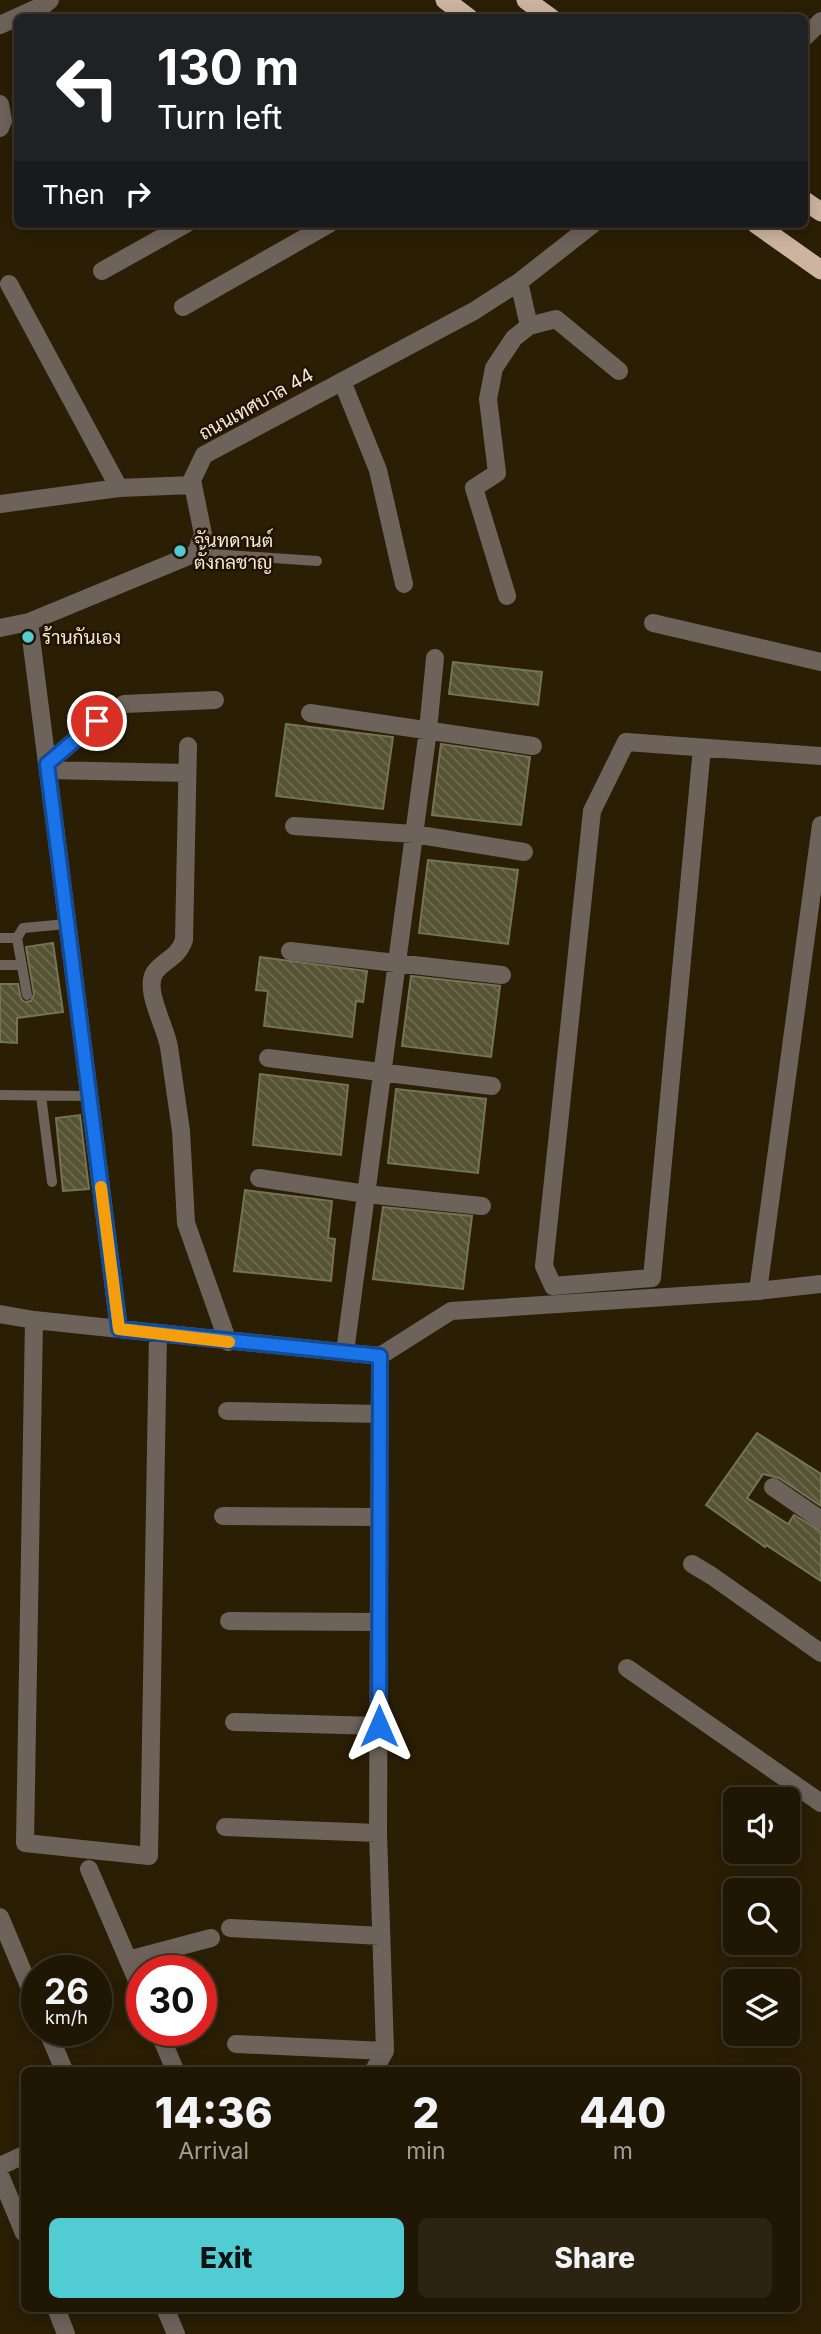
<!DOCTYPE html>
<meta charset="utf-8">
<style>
body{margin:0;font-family:Inter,Sarabun,sans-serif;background:#2d2313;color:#f1f3f6;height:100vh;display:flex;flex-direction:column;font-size:26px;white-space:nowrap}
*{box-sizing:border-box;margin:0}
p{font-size:23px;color:#a29f9a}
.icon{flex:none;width:38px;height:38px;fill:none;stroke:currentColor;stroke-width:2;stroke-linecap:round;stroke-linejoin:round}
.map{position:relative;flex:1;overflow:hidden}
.drawer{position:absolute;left:21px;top:2067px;width:779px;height:245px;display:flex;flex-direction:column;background:#201604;border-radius:10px;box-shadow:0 4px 18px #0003,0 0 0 2px #3d3526}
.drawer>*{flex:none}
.top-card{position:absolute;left:14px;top:14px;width:794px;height:214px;border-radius:10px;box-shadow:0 4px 18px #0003,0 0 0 2px #3d3526;background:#202124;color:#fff;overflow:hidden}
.buttons{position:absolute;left:723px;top:1787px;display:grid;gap:14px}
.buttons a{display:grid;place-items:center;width:77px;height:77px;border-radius:10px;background:#201604;box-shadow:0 4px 18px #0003,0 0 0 2px #3d3526;font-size:35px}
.speed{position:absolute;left:21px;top:1955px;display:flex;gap:14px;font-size:35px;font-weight:700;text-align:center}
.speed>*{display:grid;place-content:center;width:91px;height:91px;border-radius:50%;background:#201604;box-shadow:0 4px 18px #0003,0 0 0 2px #3d3526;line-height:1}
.speed small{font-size:18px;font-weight:400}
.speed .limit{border:10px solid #d22;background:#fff;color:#111}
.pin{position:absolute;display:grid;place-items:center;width:60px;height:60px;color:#fff;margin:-30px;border:4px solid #fff;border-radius:50%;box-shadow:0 2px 7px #0007}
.me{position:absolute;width:77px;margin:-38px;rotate:0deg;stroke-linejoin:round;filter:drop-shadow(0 0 5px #0008)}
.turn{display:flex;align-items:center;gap:24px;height:147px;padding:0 28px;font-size:32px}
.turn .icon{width:91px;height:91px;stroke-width:2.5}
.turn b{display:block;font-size:49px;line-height:60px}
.then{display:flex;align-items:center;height:66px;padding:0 28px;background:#0003;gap:14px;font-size:26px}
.eta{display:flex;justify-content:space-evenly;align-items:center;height:119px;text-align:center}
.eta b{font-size:42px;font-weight:800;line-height:49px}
.primary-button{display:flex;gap:14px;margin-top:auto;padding:14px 28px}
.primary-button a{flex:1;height:80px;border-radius:10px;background:#51ccd2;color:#111;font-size:28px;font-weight:800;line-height:80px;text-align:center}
.primary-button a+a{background:#2d2313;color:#f1f3f6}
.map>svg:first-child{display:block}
</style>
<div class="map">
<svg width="821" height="2334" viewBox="0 0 821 2334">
<defs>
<pattern id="building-back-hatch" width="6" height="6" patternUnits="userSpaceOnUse" patternTransform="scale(1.75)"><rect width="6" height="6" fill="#555333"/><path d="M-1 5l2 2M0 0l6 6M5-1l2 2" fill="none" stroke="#6e6c50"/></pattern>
</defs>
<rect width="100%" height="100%" fill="#2a1e05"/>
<path fill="url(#building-back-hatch)" stroke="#747356" stroke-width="2" d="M453 662 542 672 538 705 449 694Z
M286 724 393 737 383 809 276 796Z
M441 744 530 757 521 825 432 815Z
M428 860 518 870 508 944 419 933Z
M53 943 63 1012 17 1018V1043L0 1042V984H18L21 999 25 1002 31 1001 34 994 26 947Z
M260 957 367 971 363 1002 356 1001 352 1037 264 1026 268 991 256 990Z
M411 976 500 986 491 1057 402 1046Z
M260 1074 348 1085 341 1155 253 1145Z
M396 1089 486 1099 478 1173 388 1163Z
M80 1115 89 1189 63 1191 56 1118Z
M245 1190 332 1201 328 1238 335 1239 331 1281 234 1271Z
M383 1207 472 1216 463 1289 373 1279Z
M757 1433 821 1474V1506L779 1478 763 1474 747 1498 788 1524 794 1515 821 1531V1581L766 1545 765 1547 706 1505Z"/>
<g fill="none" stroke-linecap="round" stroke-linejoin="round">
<path stroke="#6e635b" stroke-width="10" d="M196 553 317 561
M0 938H17
M0 965H22
M27 995 17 938 23 928 67 924
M0 1095 89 1096
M41 1096 52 1182"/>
<path stroke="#6e635b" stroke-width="18" d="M0 25 44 5 50 0
M805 37 821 21
M0 104 3 121 0 128
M102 271 186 224
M519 282 529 326
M9 284 119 488
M183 307 329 224
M342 381 378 470 404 584
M0 504 119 488 193 485
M507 596 474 488 497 473 488 399 494 368 514 338 529 326 556 319 619 371
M29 622 119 1329
M653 623 821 662
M0 628 29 622 196 553 203 534 192 480 204 455 474 311 519 282 593 224
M310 713 533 746
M188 746 184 940C178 958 165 959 155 972 143 989 166 1027 169 1047L181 1131 186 1223 228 1342
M702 748 652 1278 553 1286 544 1266 592 811 626 742 821 756
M47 764 97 721 124 704 215 700
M48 770 187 773
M294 826 414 834 524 852
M290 951 502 975
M268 1058 492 1086
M259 1178 366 1194 482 1206
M758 1291 821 825
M0 1314 34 1320 380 1356 451 1311 758 1291 821 1284
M34 1320 25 1843 149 1856 158 1333
M345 1352 428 730 435 658
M227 1411 380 1414
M773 1487 821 1520
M223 1516 379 1517
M692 1564 712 1576 821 1653
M229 1621 379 1622
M627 1668 821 1803
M234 1722 378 1726
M225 1827 378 1833
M89 1869 142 1992
M0 1917 37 2005
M230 1928 381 1936
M128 1960 211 1938
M47 2030 64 2070
M158 2030 175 2070
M236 2044 385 2051
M374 2070 385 2051 378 1833 380 1356
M0 2166 24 2155
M0 2175 24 2233
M56 2308 66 2334
M165 2308 176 2334"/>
<path stroke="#cdb4a1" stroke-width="19" d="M445 0 469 18
M526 0 551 18
M805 201 821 212
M756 224 821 270"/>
</g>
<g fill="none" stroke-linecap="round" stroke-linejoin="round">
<g stroke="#114b97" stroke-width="18">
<path id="route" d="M97 721 47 764 119 1329 380 1356 379 1726"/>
</g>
<use href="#route" stroke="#1a73e8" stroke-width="12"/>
<path stroke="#f59e0b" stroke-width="12" d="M101 1187 119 1329 229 1342"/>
</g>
<g fill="#51ccd2" stroke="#201400" stroke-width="2.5">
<circle cx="180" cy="551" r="7"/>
<circle cx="28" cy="637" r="7"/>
</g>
<g text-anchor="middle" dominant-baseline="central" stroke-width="5" stroke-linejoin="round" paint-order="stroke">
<g font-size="19" fill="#f3eadc" stroke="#201400">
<text transform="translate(256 404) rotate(-29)">ถนนเทศบาล 44</text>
</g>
<g font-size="19" fill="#f3eadc" stroke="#201400" text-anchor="start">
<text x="194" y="540">จันทดานต์<tspan x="194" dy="22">ตั้งกลชาญ</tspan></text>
<text x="42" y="637">ร้านกันเอง</text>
</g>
</g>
</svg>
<div class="buttons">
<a><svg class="icon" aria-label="sound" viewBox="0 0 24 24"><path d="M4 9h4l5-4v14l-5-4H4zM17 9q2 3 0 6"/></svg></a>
<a><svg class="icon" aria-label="search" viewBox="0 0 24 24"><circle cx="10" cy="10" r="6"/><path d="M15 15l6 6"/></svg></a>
<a><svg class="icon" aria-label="layers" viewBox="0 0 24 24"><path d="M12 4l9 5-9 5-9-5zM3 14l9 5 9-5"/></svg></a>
</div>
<div class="speed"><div>26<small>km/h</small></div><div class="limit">30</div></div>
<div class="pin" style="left:97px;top:721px;background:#d93025"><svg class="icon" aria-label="arrive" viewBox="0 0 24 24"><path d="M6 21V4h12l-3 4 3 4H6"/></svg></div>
<svg class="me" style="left:379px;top:1726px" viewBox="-20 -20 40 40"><path d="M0-17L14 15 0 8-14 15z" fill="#1a73e8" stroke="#fff" stroke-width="4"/></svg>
<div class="top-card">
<div class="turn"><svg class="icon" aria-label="left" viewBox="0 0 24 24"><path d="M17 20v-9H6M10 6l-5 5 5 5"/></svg><div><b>130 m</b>Turn left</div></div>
<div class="then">Then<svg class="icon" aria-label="right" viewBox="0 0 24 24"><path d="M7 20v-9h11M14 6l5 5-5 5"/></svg></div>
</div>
<section class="drawer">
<div class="eta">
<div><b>14:36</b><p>Arrival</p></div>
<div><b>2</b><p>min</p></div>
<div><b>440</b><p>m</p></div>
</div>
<div class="primary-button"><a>Exit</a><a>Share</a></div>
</section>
</div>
